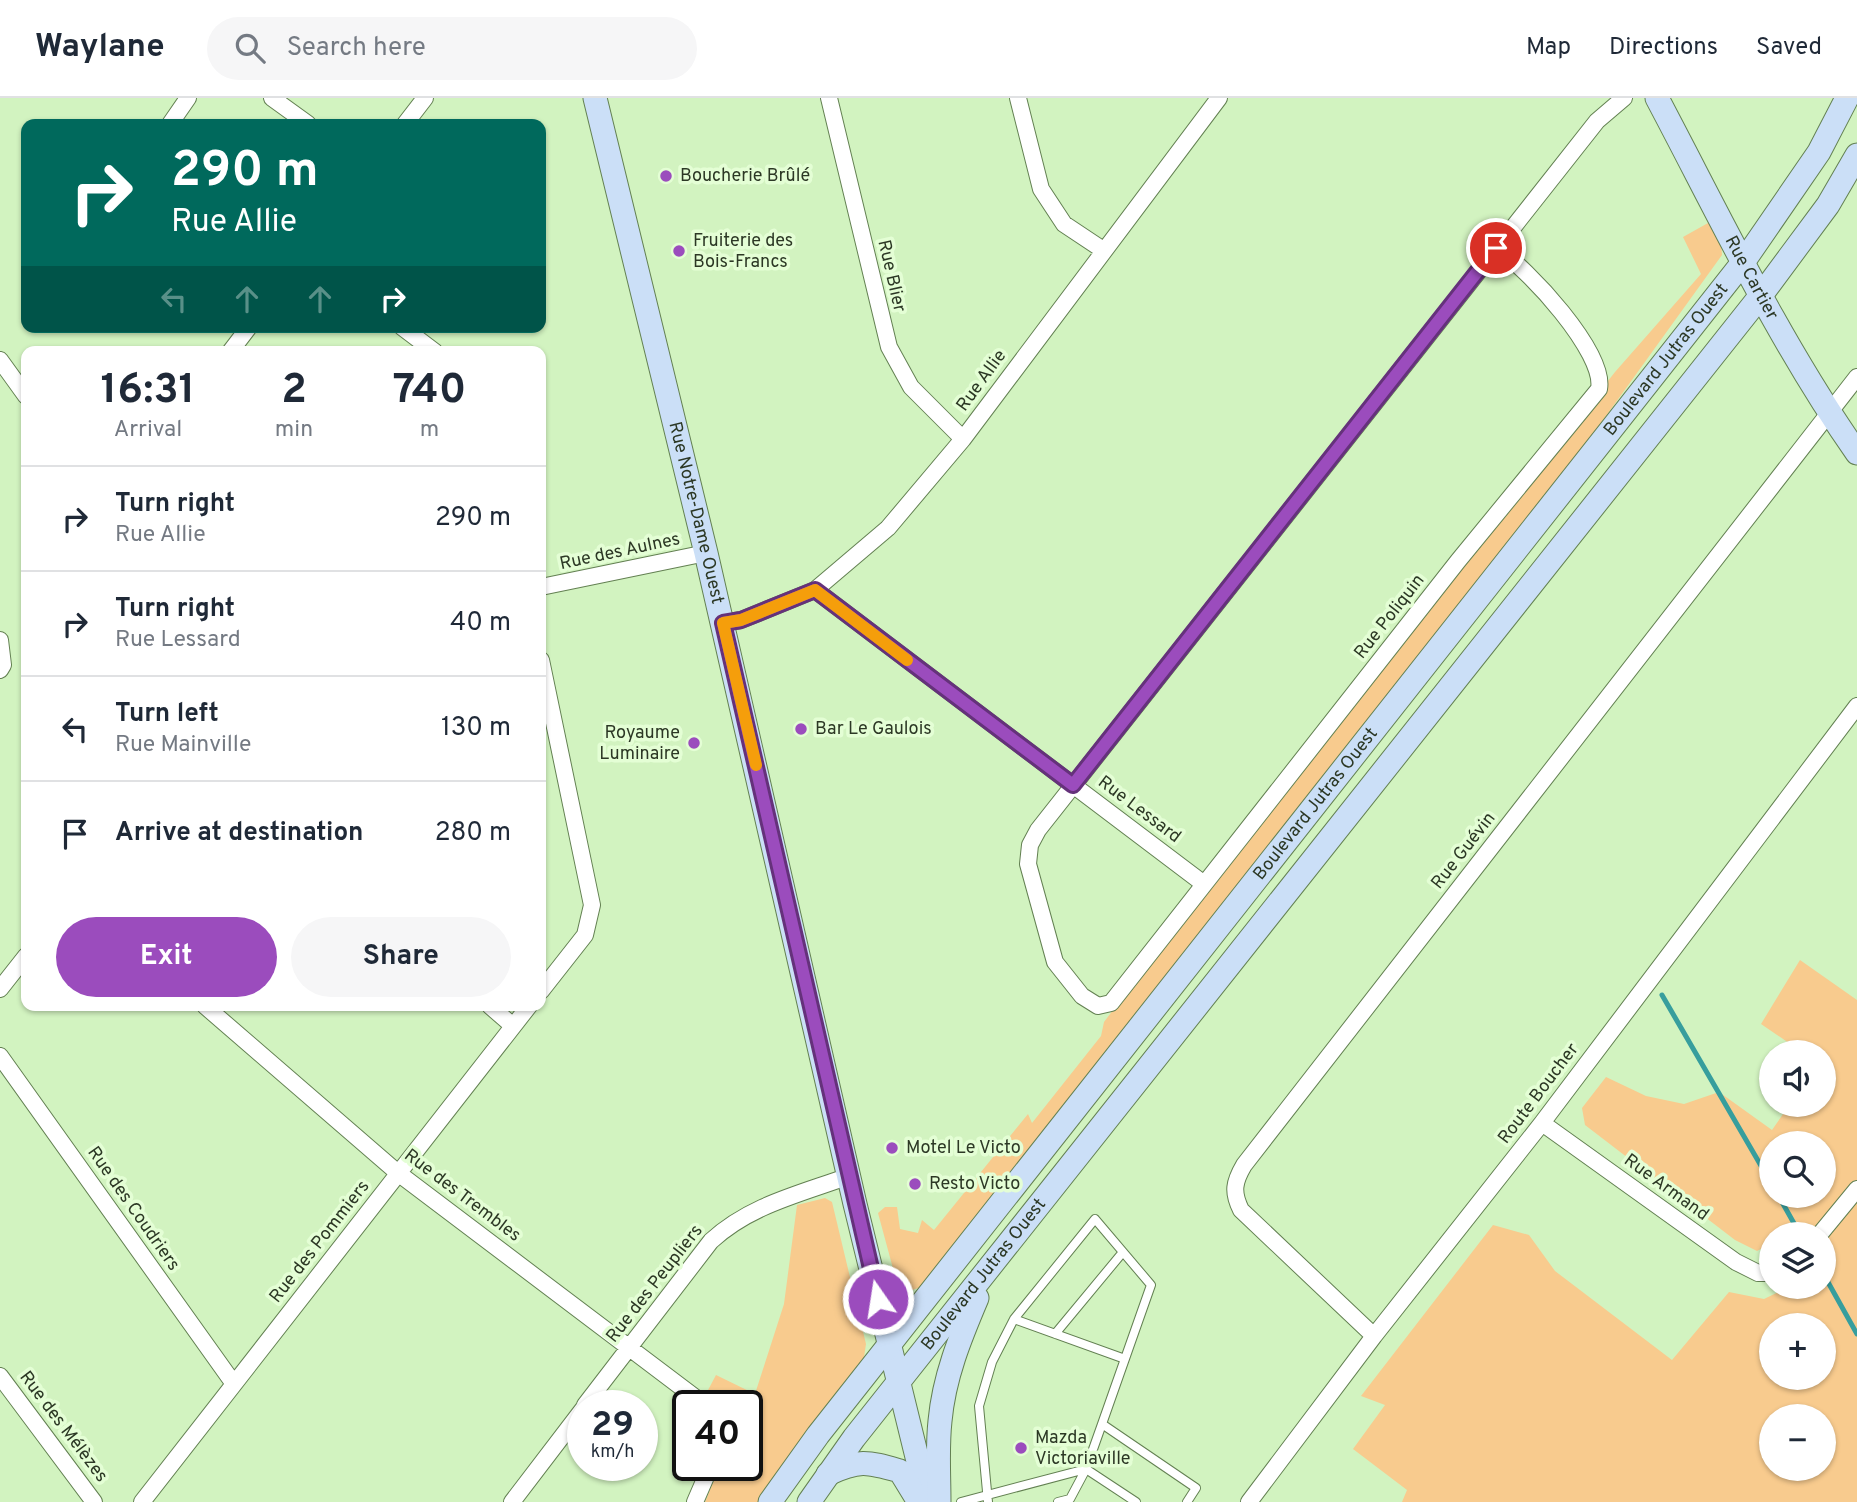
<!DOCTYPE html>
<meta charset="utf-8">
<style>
body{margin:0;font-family:Overpass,sans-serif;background:#f6f6f7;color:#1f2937;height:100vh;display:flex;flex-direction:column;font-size:26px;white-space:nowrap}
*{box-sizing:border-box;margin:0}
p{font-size:23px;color:#747a83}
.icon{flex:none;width:38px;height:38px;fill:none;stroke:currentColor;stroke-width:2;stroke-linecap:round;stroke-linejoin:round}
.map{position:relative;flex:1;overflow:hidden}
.sheet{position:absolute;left:21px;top:248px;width:525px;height:665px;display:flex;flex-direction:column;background:#fff;border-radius:14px;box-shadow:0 2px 5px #0004}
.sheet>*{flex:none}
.guide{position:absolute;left:21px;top:21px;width:525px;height:214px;border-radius:14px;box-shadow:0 2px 5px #0004;background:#00695c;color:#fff;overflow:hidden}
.fabs{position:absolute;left:1759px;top:942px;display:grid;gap:14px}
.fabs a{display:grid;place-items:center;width:77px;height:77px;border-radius:50%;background:#fff;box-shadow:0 2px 5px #0004;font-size:35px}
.speed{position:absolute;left:567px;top:1292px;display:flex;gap:14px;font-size:35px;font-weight:700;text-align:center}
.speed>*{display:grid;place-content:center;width:91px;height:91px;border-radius:50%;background:#fff;box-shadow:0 2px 5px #0004;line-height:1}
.speed small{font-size:18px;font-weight:400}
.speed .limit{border:4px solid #111;border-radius:10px;background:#fff;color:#111}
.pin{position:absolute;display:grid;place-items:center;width:60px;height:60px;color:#fff;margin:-30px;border:4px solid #fff;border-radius:50%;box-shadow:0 2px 7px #0007}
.me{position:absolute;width:77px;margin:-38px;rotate:347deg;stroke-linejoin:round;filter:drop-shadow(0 0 5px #0008)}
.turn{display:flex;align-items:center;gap:24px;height:147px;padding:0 35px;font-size:32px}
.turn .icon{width:91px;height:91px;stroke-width:2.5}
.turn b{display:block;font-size:49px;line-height:60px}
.lanes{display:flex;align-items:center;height:66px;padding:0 35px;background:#0003;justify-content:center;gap:35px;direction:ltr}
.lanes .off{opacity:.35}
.eta{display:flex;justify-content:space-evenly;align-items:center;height:119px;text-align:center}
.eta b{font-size:42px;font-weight:700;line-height:49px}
.button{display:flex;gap:14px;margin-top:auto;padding:14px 35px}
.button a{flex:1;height:80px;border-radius:42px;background:#9b4cbd;color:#fff;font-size:28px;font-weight:700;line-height:80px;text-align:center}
.button a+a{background:#f6f6f7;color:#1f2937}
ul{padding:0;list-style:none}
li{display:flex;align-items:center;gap:21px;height:105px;padding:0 35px;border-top:2px solid #e0e1e3}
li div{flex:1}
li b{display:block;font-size:26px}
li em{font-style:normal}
header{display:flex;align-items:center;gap:42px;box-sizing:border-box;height:98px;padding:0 35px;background:#fff;border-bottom:2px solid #e0e1e3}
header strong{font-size:33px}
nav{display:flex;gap:38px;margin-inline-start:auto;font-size:24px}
.search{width:490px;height:63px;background:#f6f6f7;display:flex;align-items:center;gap:18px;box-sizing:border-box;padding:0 24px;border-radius:38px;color:#747a83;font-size:26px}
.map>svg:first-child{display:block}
</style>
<header>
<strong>Waylane</strong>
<div class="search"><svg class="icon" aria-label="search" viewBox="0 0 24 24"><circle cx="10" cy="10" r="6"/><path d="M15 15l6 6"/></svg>Search here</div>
<nav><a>Map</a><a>Directions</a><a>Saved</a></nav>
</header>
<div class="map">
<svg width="1857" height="1404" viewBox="0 0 1857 1404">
<rect width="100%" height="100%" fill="#d2f3c0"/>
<path fill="#f8cb8e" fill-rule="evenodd" d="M1708 125 1721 145 1722 157 1593 336 921 1189 907 1194 898 1189 878 1115 885 1109H897L900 1131 918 1135 922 1122 934 1132 1028 1016 1032 1025 1101 938 1104 924 1160 850 1615 274 1701 176 1683 139Z
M1800 862 1857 902V1404H1402L1407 1392 1353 1351 1385 1307 1361 1298 1493 1127 1529 1137 1555 1173 1672 1262 1729 1194 1764 1201 1791 1188H1824V1136H1771V1146L1757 1153 1735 1142 1585 1027 1582 1010 1606 979 1646 998 1684 1006 1719 994 1772 1032 1790 1006H1824V954H1802L1761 926ZM1771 1045H1824V1097H1771ZM1771 1227H1824V1279H1771ZM1771 1318H1824V1370H1771Z
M825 1100 832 1104 866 1246 863 1266 760 1404H705L720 1367H747V1307H721L707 1294 716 1277 755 1296 784 1206 797 1107Z"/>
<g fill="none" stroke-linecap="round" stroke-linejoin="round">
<path stroke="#379e9d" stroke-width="5" d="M1662 897 1771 1085
M1778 1097 1800 1136
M1824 1177 1857 1236"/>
<g stroke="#638052" stroke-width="10">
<path id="lane" d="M1014 1221 1125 1261
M1055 1236 1123 1154
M961 1404 1086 1371 1136 1404
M988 1404 979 1308 992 1264 1014 1221 1095 1121 1151 1187 1102 1326 1196 1390 1187 1404
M1058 1404 1070 1401 1086 1371 1102 1326"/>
</g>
<g stroke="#638052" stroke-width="18">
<path id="street" d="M272 0 308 26
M829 0 889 249 911 289 963 341
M1018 0 1041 91 1064 126 1103 152
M170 26 188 0
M405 26 425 0
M1496 150C1527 169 1606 255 1599 291L1458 463 1111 905 1098 908 1082 898 1055 864 1028 766 1030 747 1038 732 1597 23 1624 0
M402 229 435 254
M230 254 249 229
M0 262 26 298
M541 489 706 455
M815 492 1204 786
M723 525 741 522 815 492 888 430 963 341 1219 0
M0 542 3 567 0 572
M541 562 592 807 585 837 541 893
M0 891 26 858
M205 908 398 1075 705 1307
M490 908 513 928
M0 958 234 1286
M1542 1025 1736 1164 1758 1175H1771
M1820 1136 1857 1091
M1374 1238 1241 1112C1232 1094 1234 1084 1244 1067L1857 279
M0 1278 94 1404
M585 1307 711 1143C750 1107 800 1096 849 1078
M142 1404 529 908
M512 1404 583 1311
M695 1404 711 1367
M1249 1404 1374 1238 1542 1025 1857 608"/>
</g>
<g stroke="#638052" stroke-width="25">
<g id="secondary">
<path id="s1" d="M595 0 706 455 855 1106 928 1404"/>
<path id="s2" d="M1657 0C1720 119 1779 244 1857 355"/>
<path d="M828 1376C859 1361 868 1364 900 1373L919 1404"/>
<path id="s3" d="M770 1404 818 1337 1744 163 1819 54 1847 0"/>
<path id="s4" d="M809 1404 854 1340 1762 196 1828 107 1857 57"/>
<path d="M939 1404C939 1377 937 1350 940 1323 944 1279 960 1240 977 1200"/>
</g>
</g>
<use href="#lane" stroke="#fff" stroke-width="8"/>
<use href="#street" stroke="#fff" stroke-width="16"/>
<use href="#secondary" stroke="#cbdff7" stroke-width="23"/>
</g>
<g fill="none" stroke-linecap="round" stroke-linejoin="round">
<g stroke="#65317b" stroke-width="18">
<path id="route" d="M878 1201 723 525 741 522 815 492 1073 687 1496 150"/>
</g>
<use href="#route" stroke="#9b4cbd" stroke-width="12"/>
<path stroke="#f59e0b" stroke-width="12" d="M756 667 723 525 741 522 815 492 907 562"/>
</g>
<g fill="#9b4cbd" stroke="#e4fed5" stroke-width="2.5">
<circle cx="666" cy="78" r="7"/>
<circle cx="679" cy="153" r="7"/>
<circle cx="801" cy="631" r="7"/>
<circle cx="694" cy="645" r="7"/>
<circle cx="892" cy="1050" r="7"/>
<circle cx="915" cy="1086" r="7"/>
<circle cx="1021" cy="1350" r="7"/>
</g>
<g text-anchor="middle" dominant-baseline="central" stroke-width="7" stroke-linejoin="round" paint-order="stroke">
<g font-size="18" fill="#2c3825" stroke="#e4fed5" text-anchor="start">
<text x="680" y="78">Boucherie Brûlé</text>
<text x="693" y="143">Fruiterie des<tspan x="693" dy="21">Bois-Francs</tspan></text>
<text x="815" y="631">Bar Le Gaulois</text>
<text x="680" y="635" text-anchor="end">Royaume<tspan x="680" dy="21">Luminaire</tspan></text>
<text x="906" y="1050">Motel Le Victo</text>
<text x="929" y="1086">Resto Victo</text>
<text x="1035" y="1340">Mazda<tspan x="1035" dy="21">Victoriaville</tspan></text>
</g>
<g font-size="18" fill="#2c3825" stroke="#e4fed5">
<text transform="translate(891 178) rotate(77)">Rue Blier</text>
<text stroke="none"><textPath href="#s2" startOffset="203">Rue Cartier</textPath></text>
<text stroke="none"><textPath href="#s3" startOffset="1452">Boulevard Jutras Ouest</textPath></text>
<text transform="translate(982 283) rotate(-54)">Rue Allie</text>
<text stroke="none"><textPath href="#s1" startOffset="427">Rue Notre-Dame Ouest</textPath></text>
<text transform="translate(620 454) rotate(-12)">Rue des Aulnes</text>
<text transform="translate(1390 519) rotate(-52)">Rue Poliquin</text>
<text stroke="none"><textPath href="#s3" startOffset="886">Boulevard Jutras Ouest</textPath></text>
<text transform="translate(1139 712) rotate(37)">Rue Lessard</text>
<text transform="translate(1464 753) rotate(-52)">Rue Guévin</text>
<text transform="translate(1539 996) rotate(-53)">Route Boucher</text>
<text transform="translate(1666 1090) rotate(36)">Rue Armand</text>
<text transform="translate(462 1098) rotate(37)">Rue des Trembles</text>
<text transform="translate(133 1111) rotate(55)">Rue des Coudriers</text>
<text transform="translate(320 1144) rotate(-52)">Rue des Pommiers</text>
<text stroke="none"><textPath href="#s4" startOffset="287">Boulevard Jutras Ouest</textPath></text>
<text transform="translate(655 1186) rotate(-52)">Rue des Peupliers</text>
<text transform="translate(63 1329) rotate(53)">Rue des Mélèzes</text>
</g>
</g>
</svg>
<div class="fabs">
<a><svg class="icon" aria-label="sound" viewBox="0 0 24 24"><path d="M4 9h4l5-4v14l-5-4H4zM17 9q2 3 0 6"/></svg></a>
<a><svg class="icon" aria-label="search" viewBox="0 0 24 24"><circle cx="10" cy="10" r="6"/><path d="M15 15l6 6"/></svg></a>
<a><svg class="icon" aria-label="layers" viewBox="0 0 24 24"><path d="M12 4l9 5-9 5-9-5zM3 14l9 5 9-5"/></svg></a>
<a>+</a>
<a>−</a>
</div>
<div class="speed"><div>29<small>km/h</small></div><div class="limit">40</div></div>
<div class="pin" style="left:1496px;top:150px;background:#d93025"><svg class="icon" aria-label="arrive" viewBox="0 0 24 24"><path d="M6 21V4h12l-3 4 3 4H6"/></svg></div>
<svg class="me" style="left:878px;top:1201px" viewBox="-20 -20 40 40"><circle r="17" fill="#9b4cbd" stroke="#fff" stroke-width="3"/><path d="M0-11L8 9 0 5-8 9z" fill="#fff"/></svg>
<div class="guide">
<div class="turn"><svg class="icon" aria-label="right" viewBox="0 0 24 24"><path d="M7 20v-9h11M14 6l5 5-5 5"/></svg><div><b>290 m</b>Rue Allie</div></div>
<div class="lanes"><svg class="icon off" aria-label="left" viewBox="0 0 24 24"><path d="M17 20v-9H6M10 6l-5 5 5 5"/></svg><svg class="icon off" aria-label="ahead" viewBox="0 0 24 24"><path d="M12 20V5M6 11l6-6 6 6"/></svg><svg class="icon off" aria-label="ahead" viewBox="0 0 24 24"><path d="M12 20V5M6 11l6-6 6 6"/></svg><svg class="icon" aria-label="right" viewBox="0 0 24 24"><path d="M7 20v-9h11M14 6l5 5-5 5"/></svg></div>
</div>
<section class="sheet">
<div class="eta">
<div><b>16:31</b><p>Arrival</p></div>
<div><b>2</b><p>min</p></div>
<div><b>740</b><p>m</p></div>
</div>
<ul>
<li><svg class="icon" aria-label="right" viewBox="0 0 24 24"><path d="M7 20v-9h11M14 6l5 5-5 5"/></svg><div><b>Turn right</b><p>Rue Allie</p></div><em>290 m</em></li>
<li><svg class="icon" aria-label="right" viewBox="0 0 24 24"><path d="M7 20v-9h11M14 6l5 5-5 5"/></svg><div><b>Turn right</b><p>Rue Lessard</p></div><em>40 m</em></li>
<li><svg class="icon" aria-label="left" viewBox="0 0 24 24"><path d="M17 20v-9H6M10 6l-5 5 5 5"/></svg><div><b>Turn left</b><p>Rue Mainville</p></div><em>130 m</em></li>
<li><svg class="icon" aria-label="arrive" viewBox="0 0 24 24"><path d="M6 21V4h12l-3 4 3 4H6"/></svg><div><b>Arrive at destination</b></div><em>280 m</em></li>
</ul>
<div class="button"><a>Exit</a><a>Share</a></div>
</section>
</div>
